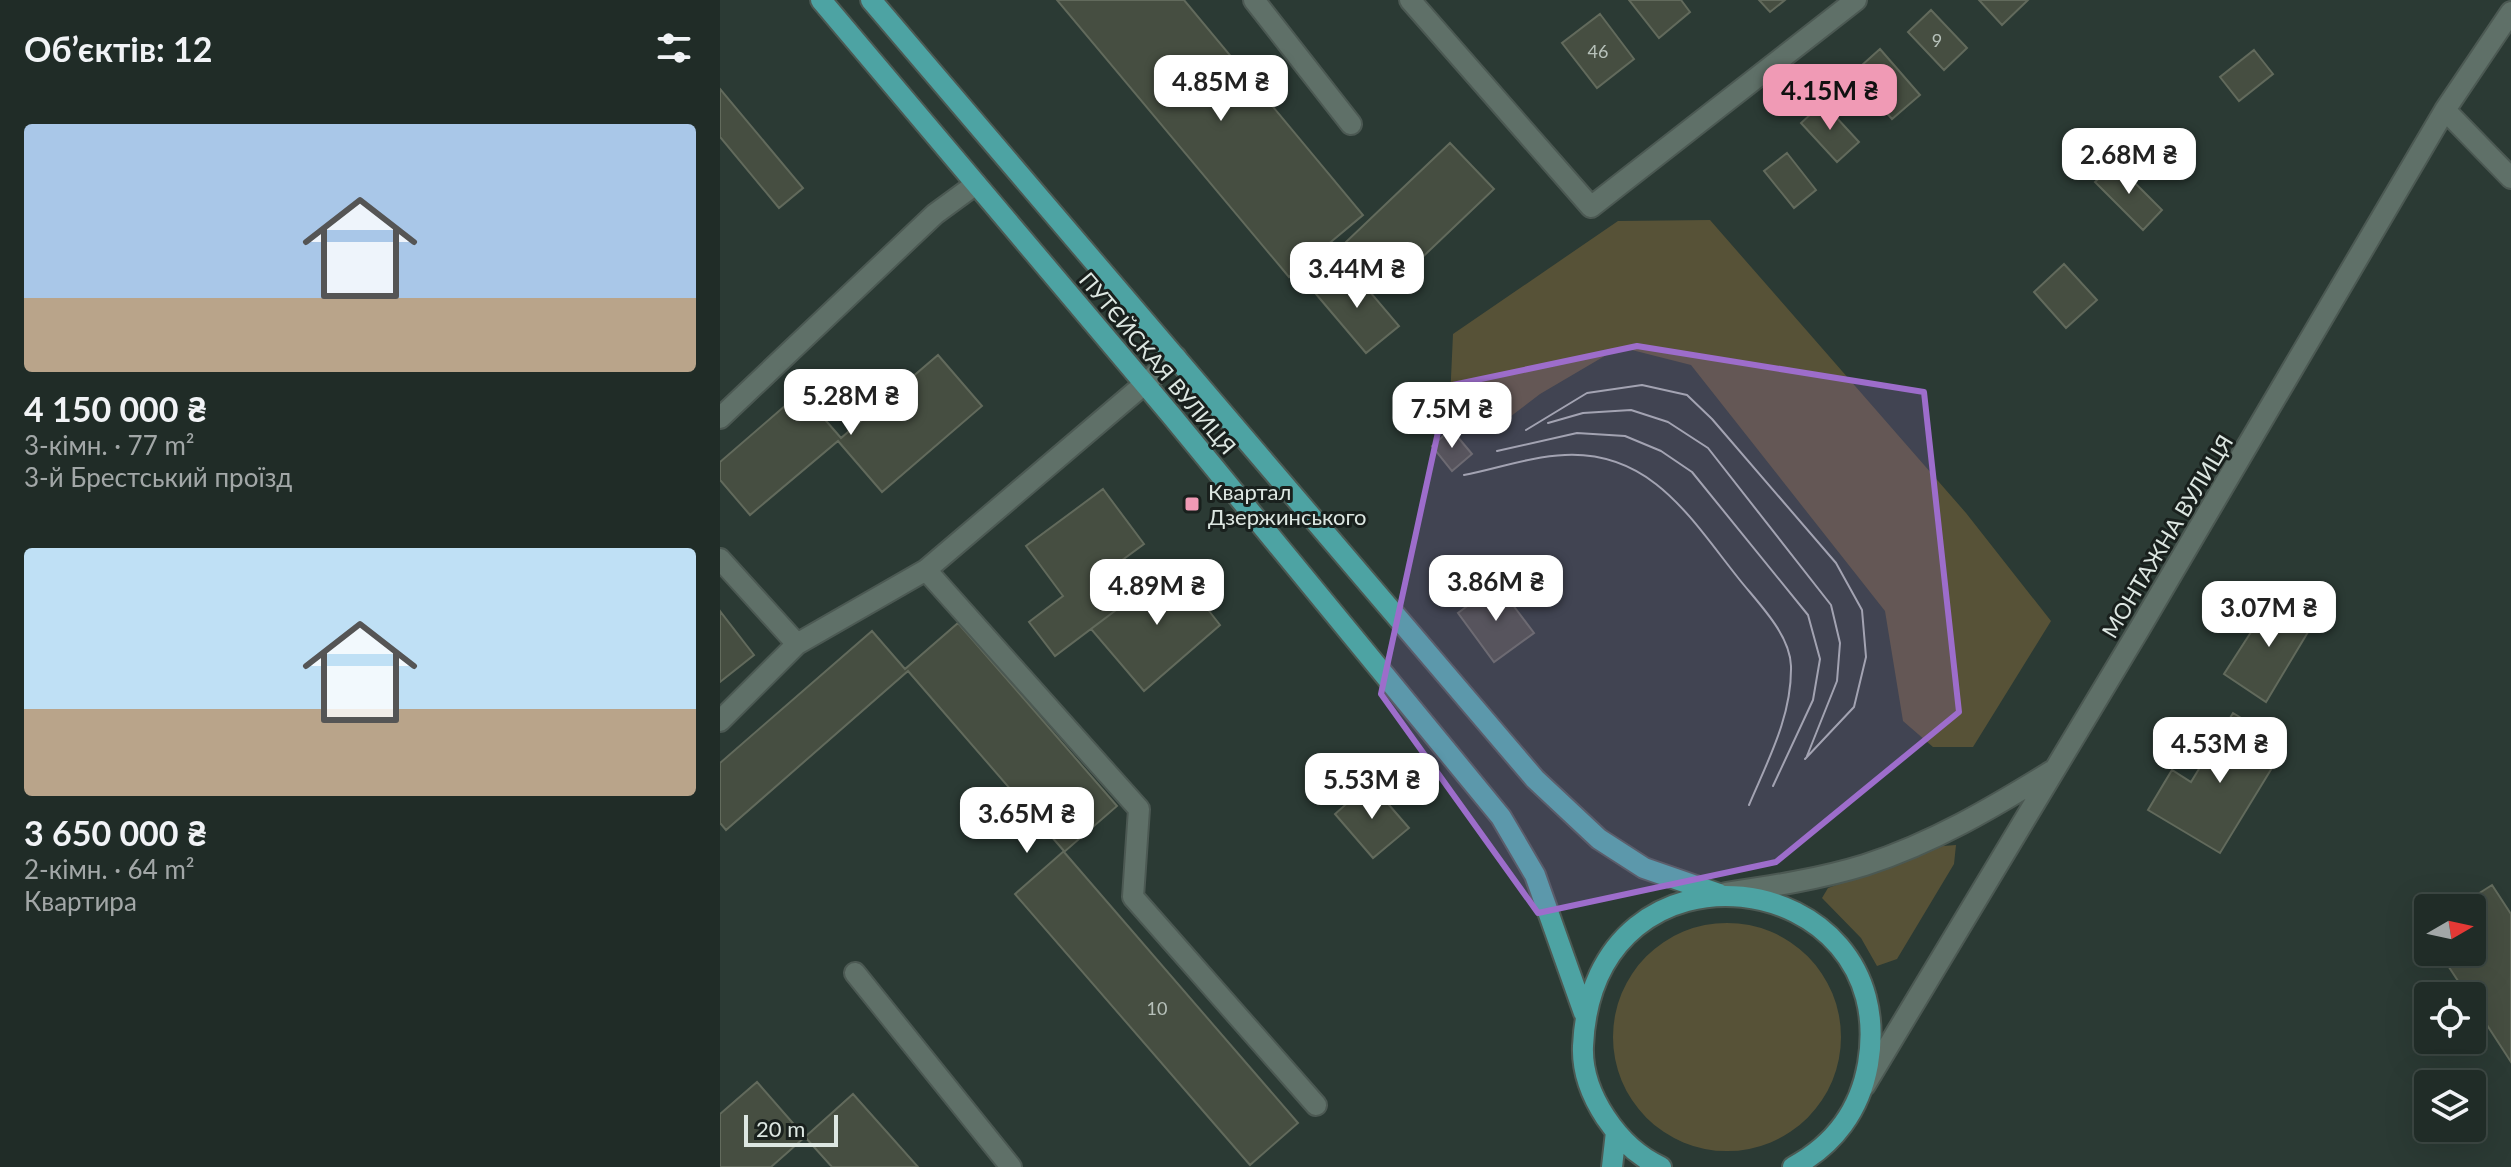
<!DOCTYPE html>
<html lang="uk">
<head>
<meta charset="utf-8">
<style>
  :root { --surface:#202c27; --page:#28342f; --text:#f1f3f6; --muted:#a2a7a7; --line:#3d4844; --accent:#f09ab5 }
  body { margin:0; font-family:Lato,sans-serif; background:var(--page); color:var(--text); height:100vh; display:flex; flex-direction:column; font-size:30px; white-space:nowrap }
  * { box-sizing:border-box; margin:0 }
  p { font-size:26px; color:var(--muted) }
  .icon { flex:none; width:44px; height:44px; fill:none; stroke:currentColor; stroke-width:2; stroke-linecap:round; stroke-linejoin:round }
  .map { position:relative; flex:1; overflow:hidden }
  .details { display:flex; flex-direction:column; background:var(--surface); width:720px }
  .details>* { flex:none }
  .needle { width:52px; rotate:81deg }
  .buttons { position:absolute; left:1694px; top:894px; display:grid; gap:16px }
  .buttons a { display:grid; place-items:center; width:72px; height:72px; border-radius:8px; background:var(--surface); box-shadow:0 8px 32px #0002,0 0 0 2px var(--line); font-size:40px }
  .scale { position:absolute; left:24px; bottom:20px; width:94px; box-sizing:border-box; padding-left:8px; border:4px solid #dde7e2; border-top:0; font-size:22px; line-height:28px; white-space:nowrap; color:#dde7e2; -webkit-text-stroke:6px #19201d; paint-order:stroke }
  .price { position:absolute; translate:-50% -68px; padding:0 18px; border-radius:16px; background:#fff; color:#222; font-size:26px; line-height:52px; filter:drop-shadow(0 2px 4px #0008) }
  .price::after { content:''; position:absolute; left:50%; top:48px; width:24px; height:18px; margin-left:-12px; background:inherit; clip-path:polygon(0 0,100% 0,50% 100%) }
  .price.active { background:var(--accent); color:#111 }
  ul { padding:0; list-style:none }
  li { display:grid; align-content:center; gap:16px; height:424px; padding:0 24px }
  li span { display:grid; place-items:center; height:248px; border-radius:8px; color:#555 }
  li>.icon { margin-inline-start:auto }
  span .icon { width:144px; height:144px; fill:#fffc; stroke-width:1 }
  li b { font-size:34px }
  h2 { display:flex; justify-content:space-between; align-items:center; height:96px; padding:0 24px; font-size:34px }
  main { display:flex; flex:1; min-height:0 }
  .map>svg:first-child { display:block }
  .green { fill:#575237 }
  .building { fill:#464e41; stroke:#626a5c; stroke-width:2 }
  .lines { fill:none; stroke-linecap:round; stroke-linejoin:round }
  .minor-casing { stroke:#4c5953; stroke-width:24 }
  .major-casing { stroke:#4c5953; stroke-width:24 }
  .minor { stroke:#5f7068; stroke-width:20 }
  .major { stroke:#4da3a3; stroke-width:20 }
  .tram { stroke:#a5b1ac; stroke-width:2 }
  .marked { fill:#9d6dcb; fill-opacity:0.2; stroke:#9d6dcb; stroke-width:6; stroke-linejoin:round }
  .poi-dot { fill:#f09ab5; stroke:#19201d; stroke-width:3 }
  .labels { text-anchor:middle; dominant-baseline:central; stroke-width:6; stroke-linejoin:round; paint-order:stroke }
  .number-label { font-size:18px; fill:#b7c1ba }
  .street-label { font-size:22px; fill:#dde7e2; stroke:#19201d }
  .poi-label { font-size:22px; fill:#dde7e2; stroke:#19201d; text-anchor:start }
</style>
</head>
<body>
<main>
<section class="details">
<h2>Об’єктів: 12<svg class="icon" aria-label="filters" viewBox="0 0 24 24"><path d="M4 7h16M4 17h16"/><circle cx="9" cy="7" r="2"/><circle cx="15" cy="17" r="2"/></svg></h2>
<ul>
<li><span style="background:linear-gradient(#a9c7e8 70%,#b9a48a 0)"><svg class="icon" aria-label="home" viewBox="0 0 24 24"><path d="M3 11l9-7 9 7M6 9v11h12V9"/></svg></span><div><b>4 150 000 ₴</b><p>3-кімн. · 77 m²</p><p>3-й Брестський проїзд</p></div></li>
<li><span style="background:linear-gradient(#bfe0f5 65%,#b9a48a 0)"><svg class="icon" aria-label="home" viewBox="0 0 24 24"><path d="M3 11l9-7 9 7M6 9v11h12V9"/></svg></span><div><b>3 650 000 ₴</b><p>2-кімн. · 64 m²</p><p>Квартира</p></div></li>
</ul>
</section>
<div class="map">
<svg width="1791" height="1167" viewBox="0 0 1791 1167">
  <rect width="100%" height="100%" fill="#2b3a34"/>
  <!-- green -->
  <path class="green" d="M 990,220 L 1246,513 L 1331,621 L 1253,747 L 1213,747 L 1183,721 L 1165,611 L 971,365 L 900,347 L 820,394 L 782,423 L 758,434 L 730,400 L 733,334 L 898,221 Z
    M 1236,845 L 1234,864 L 1177,959 L 1157,966 L 1141,938 L 1102,898 L 1108,888 L 1223,846 Z
    M893 1037a114 114 0 1 1 228 0a114 114 0 1 1-228 0Z"/>
  <!-- building -->
  <path class="building" d="M 337,0 L 464,0 L 643,215 L 569,277 Z
    M 909,0 L 961,0 L 970,12 L 939,38 Z
    M 1039,0 L 1065,0 L 1050,12 Z
    M 1259,0 L 1308,0 L 1282,25 Z
    M 1211,10 L 1247,48 L 1224,70 L 1188,32 Z
    M 880,14 L 914,59 L 877,88 L 842,43 Z
    M 1160,49 L 1200,95 L 1172,119 L 1132,74 Z
    M 1534,50 L 1553,74 L 1519,101 L 1500,77 Z
    M 0,89 L 83,188 L 59,208 L 0,137 Z
    M 1103,103 L 1139,142 L 1117,162 L 1081,123 Z
    M 730,143 L 774,189 L 670,288 L 626,242 Z
    M 1067,153 L 1096,190 L 1074,208 L 1044,171 Z
    M 1395,163 L 1442,210 L 1423,230 L 1375,182 Z
    M 1344,264 L 1377,300 L 1346,328 L 1314,292 Z
    M 628,266 L 679,326 L 646,353 L 596,294 Z
    M 218,355 L 262,406 L 162,492 L 118,441 L 30,515 L 0,480 L 0,462 L 81,392 L 121,438 Z
    M 731,429 L 752,454 L 732,471 L 712,446 Z
    M 383,489 L 424,544 L 382,575 L 404,604 L 335,656 L 309,622 L 343,596 L 306,546 Z
    M 450,561 L 500,625 L 424,691 L 371,629 L 404,604 Z
    M 777,584 L 814,633 L 774,662 L 738,613 Z
    M 1553,598 L 1594,622 L 1546,702 L 1504,674 Z
    M 0,611 L 34,655 L 0,682 Z
    M 238,623 L 397,806 L 344,852 L 578,1123 L 530,1165 L 295,894 L 344,851 L 188,671 L 6,830 L 0,823 L 0,763 L 152,631 L 185,669 Z
    M 1513,713 L 1566,745 L 1500,853 L 1428,810 L 1452,770 L 1471,782 Z
    M 650,783 L 689,828 L 653,858 L 615,814 Z
    M 1772,885 L 1791,914 L 1791,1062 L 1752,1002 L 1752,996 L 1748,996 L 1719,952 L 1752,952 L 1752,908 L 1736,908 Z
    M 37,1082 L 85,1137 L 51,1167 L 0,1167 L 0,1114 Z
    M 133,1094 L 198,1167 L 112,1167 L 85,1137 Z"/>
  <g class="lines">
    <!-- minor casing -->
    <g class="minor-casing">
      <path id="minor" d="M 534,0 L 631,124
        M 690,0 L 871,207 L 1136,0
        M 1725,110 L 1791,178
        M 0,418 L 215,214 L 256,184
        M 0,559 L 77,644 L 206,570 L 456,357
        M 206,570 L 419,809 L 413,897 L 596,1105
        M 0,721 L 77,644
        M 1006,893 C 1053,886 1100,879 1145,865 C 1213,843 1272,808 1332,771
        M 135,973 L 291,1167
        M 1145,1085 L 1420,628 L 1725,110 L 1791,12"/>
    </g>
    <!-- major casing -->
    <g class="major-casing">
      <path id="major" d="M 101,0 L 451,415 L 781,817 L 815,875 L 864,1013
        M 151,0 L 815,779 L 879,839 L 924,868 L 999,894
        M 892,1167 L 896,1132
        M 941,1167 C 899,1148 861,1094 863,1046 C 873,822 1182,866 1148,1064 C 1140,1110 1114,1145 1073,1167"/>
    </g>
    <!-- minor -->
    <use href="#minor" class="minor"/>
    <!-- major -->
    <use href="#major" class="major"/>
    <!-- tram -->
    <path class="tram" d="M 828,423 L 863,413 L 911,410 L 948,422 L 988,448 L 1111,605 L 1120,643 L 1117,681 L 1087,756
      M 806,430 L 867,393 L 922,385 L 967,395 L 992,419 L 1116,563 L 1142,610 L 1146,657 L 1134,707 L 1085,759
      M 777,451 L 857,433 L 905,436 L 941,451 L 972,472 L 1088,615 L 1100,659 L 1093,700 L 1053,786
      M 744,475 C 776,469 812,456 845,455 C 932,451 971,519 1019,579 C 1038,603 1070,634 1071,666 C 1072,716 1048,760 1029,805"/>
  </g>
  <!-- marked area -->
  <path class="marked" d="M 917,346 L 1204,392 L 1239,712 L 1056,862 L 818,913 L 661,694 L 728,386 Z"/>
  <!-- markers -->
  <rect class="poi-dot" x="464" y="496" width="16" height="16" rx="4"/>
  <g class="labels">
    <!-- number labels -->
    <g class="number-label">
      <text x="1217" y="40">9</text>
      <text x="878" y="51">46</text>
      <text x="437" y="1008">10</text>
    </g>
    <!-- street labels -->
    <g class="street-label">
      <text transform="translate(438 363) rotate(50)">ПУТЄЙСКАЯ ВУЛИЦЯ</text>
      <text transform="translate(1447 536) rotate(-59)">МОНТАЖНА ВУЛИЦЯ</text>
    </g>
    <!-- poi labels -->
    <g class="poi-label">
      <text x="488" y="491">Квартал<tspan x="488" dy="25">Дзержинського</tspan></text>
    </g>
  </g>
</svg>
<div class="buttons">
<a><svg class="needle" viewBox="-14 -14 28 28"><path d="M0-13l5 13h-10z" fill="#e53935"/><path d="M0 13l5-13h-10z" fill="#a2a7a7"/></svg></a>
<a><svg class="icon" aria-label="locate" viewBox="0 0 24 24"><circle cx="12" cy="12" r="6"/><path d="M12 2v4M12 18v4M2 12h4M18 12h4"/></svg></a>
<a><svg class="icon" aria-label="layers" viewBox="0 0 24 24"><path d="M12 4l9 5-9 5-9-5zM3 14l9 5 9-5"/></svg></a>
</div>
<div class="scale">20 m</div>
<b class="price" style="left:501px;top:123px">4.85M ₴</b>
<b class="price active" style="left:1110px;top:132px">4.15M ₴</b>
<b class="price" style="left:1409px;top:196px">2.68M ₴</b>
<b class="price" style="left:637px;top:310px">3.44M ₴</b>
<b class="price" style="left:131px;top:437px">5.28M ₴</b>
<b class="price" style="left:732px;top:450px">7.5M ₴</b>
<b class="price" style="left:776px;top:623px">3.86M ₴</b>
<b class="price" style="left:437px;top:627px">4.89M ₴</b>
<b class="price" style="left:1549px;top:649px">3.07M ₴</b>
<b class="price" style="left:1500px;top:785px">4.53M ₴</b>
<b class="price" style="left:652px;top:821px">5.53M ₴</b>
<b class="price" style="left:307px;top:855px">3.65M ₴</b>
</div>
</main>
</body>
</html>
